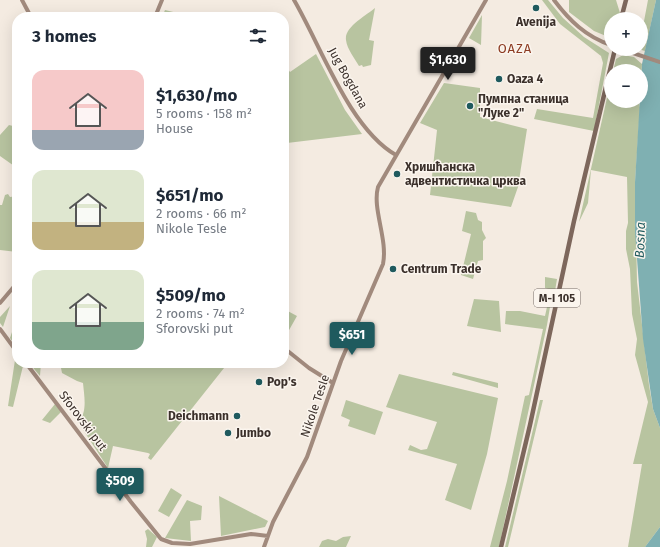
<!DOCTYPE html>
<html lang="en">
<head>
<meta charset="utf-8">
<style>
  :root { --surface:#fff; --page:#f2f2f3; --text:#1f2937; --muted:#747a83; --accent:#1f5a5e }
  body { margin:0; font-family:"Fira Sans",sans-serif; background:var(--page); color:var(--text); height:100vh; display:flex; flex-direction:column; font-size:15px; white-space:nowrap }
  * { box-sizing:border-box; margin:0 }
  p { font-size:13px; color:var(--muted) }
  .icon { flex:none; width:22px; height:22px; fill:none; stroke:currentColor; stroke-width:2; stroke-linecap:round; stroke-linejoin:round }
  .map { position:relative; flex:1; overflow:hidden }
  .drawer { position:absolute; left:12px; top:12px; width:277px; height:356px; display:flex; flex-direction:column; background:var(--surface); border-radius:16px; box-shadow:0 4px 16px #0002 }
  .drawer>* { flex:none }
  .tools { position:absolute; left:604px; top:12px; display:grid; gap:8px }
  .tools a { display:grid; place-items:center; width:44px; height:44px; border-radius:50%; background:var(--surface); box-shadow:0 4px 16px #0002; font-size:20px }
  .price { position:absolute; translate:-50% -34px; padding:0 9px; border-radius:4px; background:var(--accent); color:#fff; font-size:13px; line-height:26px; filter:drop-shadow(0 1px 2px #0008) }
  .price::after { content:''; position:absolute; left:50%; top:24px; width:12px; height:9px; margin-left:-6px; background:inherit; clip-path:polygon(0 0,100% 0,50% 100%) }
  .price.selected { background:#222; color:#fff }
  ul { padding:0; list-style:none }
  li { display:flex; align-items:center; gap:12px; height:100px; padding:0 20px }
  li span { display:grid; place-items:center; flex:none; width:112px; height:80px; border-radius:12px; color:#555 }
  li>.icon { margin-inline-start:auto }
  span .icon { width:48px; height:48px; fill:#fffc; stroke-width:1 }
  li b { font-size:17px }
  h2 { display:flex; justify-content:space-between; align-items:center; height:48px; padding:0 20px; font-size:17px }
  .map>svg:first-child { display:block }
  .green { fill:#b8c4a0 }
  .water { fill:#7fb0b2 }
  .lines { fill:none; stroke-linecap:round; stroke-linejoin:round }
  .secondary { stroke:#a18a7d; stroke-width:4 }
  .primary { stroke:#7d675c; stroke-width:4.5 }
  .poi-dot { fill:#1f5a5e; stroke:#fbf5ee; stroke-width:1.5 }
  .labels { text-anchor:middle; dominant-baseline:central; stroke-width:3; stroke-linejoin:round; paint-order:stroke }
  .shield { fill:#fbf5ee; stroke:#756b66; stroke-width:1 }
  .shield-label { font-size:11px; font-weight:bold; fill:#3b302b }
  .poi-label { font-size:12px; font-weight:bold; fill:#3b302b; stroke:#fbf5ee; text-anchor:start }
  .street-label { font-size:12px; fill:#3b302b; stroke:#fbf5ee }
  .neighbourhood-label { font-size:13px; letter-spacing:1px; fill:#8c3b22; stroke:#fbf5ee }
  .water-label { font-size:13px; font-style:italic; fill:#1f5a5e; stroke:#fbf5ee }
</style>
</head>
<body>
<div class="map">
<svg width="660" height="547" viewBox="0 0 660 547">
  <rect width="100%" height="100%" fill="#f4ebe1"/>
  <!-- green -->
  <path class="green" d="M 542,0 L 548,0 L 563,18 L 584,37 L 609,53 L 594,131 L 534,119 L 537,109 L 593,118 L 603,63 L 601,56 L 560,24 Z
    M 569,0 L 616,0 L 620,13 L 619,19 L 611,19 L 611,38 L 594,31 L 569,12 Z
    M 648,0 L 656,0 L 645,51 L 638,49 L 641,49 L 641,37 Z
    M 375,8 L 369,40 L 374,41 L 371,65 L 363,67 L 362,65 L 359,66 C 355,59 347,49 346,40 C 344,27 367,15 375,8 Z
    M 165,10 L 194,17 L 162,17 Z
    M 482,15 L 481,45 L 469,38 Z
    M 316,54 L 345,110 L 362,134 L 287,143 L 287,161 L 284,161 L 284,63 L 290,72 Z
    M 623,55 L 634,57 L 642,64 L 641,79 L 641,71 L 613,71 L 616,59 Z
    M 611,80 L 611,101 L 639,101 L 640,108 L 635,182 L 637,282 L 649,385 L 653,409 L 660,428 L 660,527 L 645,547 L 628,547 L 642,464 L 633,464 L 648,402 L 635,355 L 637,339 L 632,314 L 630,269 L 626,249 L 626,231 L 628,223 L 627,177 L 591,170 L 588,203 L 579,222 Z
    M 444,83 L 480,88 L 480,117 L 527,129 L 518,187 L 511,207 L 430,195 L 437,130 L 420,123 Z
    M 9,125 L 17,127 L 17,168 L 0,156 L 0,135 Z
    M 8,194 L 10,197 L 17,196 L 17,252 L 0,250 L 0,205 L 2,205 L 5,195 Z
    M 466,211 L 476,213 L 478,220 L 482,222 L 482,230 L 486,238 L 483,241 L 483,260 L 478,261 L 473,279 L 461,275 L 471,234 L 462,231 Z
    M 545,277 L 557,279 L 555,291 L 545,288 Z
    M 474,299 L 499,301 L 501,332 L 467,326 Z
    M 10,306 L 3,327 L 0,323 L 0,317 Z
    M 547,307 L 550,307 L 547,325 L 499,547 L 490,547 L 507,481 L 525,396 L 529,395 L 543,329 L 505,324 L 506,311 L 520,311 L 545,316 Z
    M 284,309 L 297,316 L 284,339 Z
    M 17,317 L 17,348 L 10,338 Z
    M 17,358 L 17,363 L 23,363 L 23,366 L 13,407 L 8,406 L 15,360 Z
    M 29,363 L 41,363 L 40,376 Z
    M 60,363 L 228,363 L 151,460 L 148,458 L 150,454 L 148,453 L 113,446 L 108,468 L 78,422 C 88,413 84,395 83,383 L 77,381 L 62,373 Z
    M 453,372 L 498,383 L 498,388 L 452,375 Z
    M 399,374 L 498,398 L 487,454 L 471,510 L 445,500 L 457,464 L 408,450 L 410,445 L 421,450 L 427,449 L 437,422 L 386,407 Z
    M 346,400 L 383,412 L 375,435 L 348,426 L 350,420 L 341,416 Z
    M 540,400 L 543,400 L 508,547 L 505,547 Z
    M 55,404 L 61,412 L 50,423 L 42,420 Z
    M 171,488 L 182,495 L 169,517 L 158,511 Z
    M 219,496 L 268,521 L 265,527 L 221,536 Z
    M 187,500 L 202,506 L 201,520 L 190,521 L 191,541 L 165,538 Z
    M 148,529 L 157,537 L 152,547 L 146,547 L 147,539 L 145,531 Z
    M 351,536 L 346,547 L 319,547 L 322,541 L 328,539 L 336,541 L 343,537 Z"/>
  <!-- water -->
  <path class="water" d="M 656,0 L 660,0 L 660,428 L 653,409 L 643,339 L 635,232 L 635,182 L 642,64 Z
    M 660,527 L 660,547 L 645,547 Z"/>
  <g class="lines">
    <!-- secondary -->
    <path class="secondary" d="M 22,0 L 31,17
      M 294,0 C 321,46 349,128 396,155
      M 554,0 C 569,20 586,37 611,45
      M 155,17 L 162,0
      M 621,49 L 660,62
      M 0,303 L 17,283
      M 0,329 L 17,352
      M 284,348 L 309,368 L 333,383
      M 26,363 L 131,502 L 161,539 L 172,543 L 190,544 L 251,534 L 268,536
      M 264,547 L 273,522 L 307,457 L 341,361 L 383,264 C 388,239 372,209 378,187 L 486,0"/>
    <!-- primary -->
    <path class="primary" d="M 621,19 L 626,0
      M 501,547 L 530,425 L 574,221 L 615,49"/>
  </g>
  <!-- markers -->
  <g class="poi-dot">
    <circle cx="536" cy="8" r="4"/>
    <circle cx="499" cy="79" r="4"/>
    <circle cx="470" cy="106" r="4"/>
    <circle cx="397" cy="174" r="4"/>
    <circle cx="393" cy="269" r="4"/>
    <circle cx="259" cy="382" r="4"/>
    <circle cx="237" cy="416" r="4"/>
    <circle cx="228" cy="433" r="4"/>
  </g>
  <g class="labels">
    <!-- shield labels -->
    <rect class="shield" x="534" y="289" width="46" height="18" rx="3"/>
    <g class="shield-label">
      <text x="557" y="298">M-I 105</text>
    </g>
    <!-- poi labels -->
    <g class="poi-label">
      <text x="536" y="22" text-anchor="middle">Avenija</text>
      <text x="507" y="79">Oaza 4</text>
      <text x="478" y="99">Пумпна станица<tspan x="478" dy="14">"Луке 2"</tspan></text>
      <text x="405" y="167">Хришћанска<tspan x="405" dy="14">адвентистичка црква</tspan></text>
      <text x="401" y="269">Centrum Trade</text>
      <text x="267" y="382">Pop's</text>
      <text x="229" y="416" text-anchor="end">Deichmann</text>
      <text x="236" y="433">Jumbo</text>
    </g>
    <!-- street labels -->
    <g class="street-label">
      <text transform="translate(348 78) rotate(61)">Jug Bogdana</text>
      <text transform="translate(315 406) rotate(-71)">Nikole Tesle</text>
      <text transform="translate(83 421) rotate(53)">Sforovski put</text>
    </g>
    <!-- neighbourhood labels -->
    <g class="neighbourhood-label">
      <text x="515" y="48">OAZA</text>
    </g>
    <!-- water labels -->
    <g class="water-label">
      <text transform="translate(640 240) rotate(-88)">Bosna</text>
    </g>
  </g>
</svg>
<div class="tools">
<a>+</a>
<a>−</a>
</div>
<b class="price selected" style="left:448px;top:81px">$1,630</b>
<b class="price" style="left:352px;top:356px">$651</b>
<b class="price" style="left:120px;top:502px">$509</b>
<section class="drawer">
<h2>3 homes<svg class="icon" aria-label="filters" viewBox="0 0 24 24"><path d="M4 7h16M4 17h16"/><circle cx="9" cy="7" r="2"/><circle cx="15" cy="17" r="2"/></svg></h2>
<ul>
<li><span style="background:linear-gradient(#f6c9c9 75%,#9aa5b1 0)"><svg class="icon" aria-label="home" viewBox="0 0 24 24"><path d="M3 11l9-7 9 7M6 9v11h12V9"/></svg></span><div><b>$1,630/mo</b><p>5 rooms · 158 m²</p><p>House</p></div></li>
<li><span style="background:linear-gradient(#dfe7d0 65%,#c2b280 0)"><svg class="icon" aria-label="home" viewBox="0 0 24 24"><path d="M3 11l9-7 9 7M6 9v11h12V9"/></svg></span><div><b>$651/mo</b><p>2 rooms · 66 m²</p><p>Nikole Tesle</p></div></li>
<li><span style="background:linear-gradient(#dfe7d0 65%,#7fa58c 0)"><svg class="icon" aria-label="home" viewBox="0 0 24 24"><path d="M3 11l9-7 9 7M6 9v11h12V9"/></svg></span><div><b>$509/mo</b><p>2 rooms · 74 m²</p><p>Sforovski put</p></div></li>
</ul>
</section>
</div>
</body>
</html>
